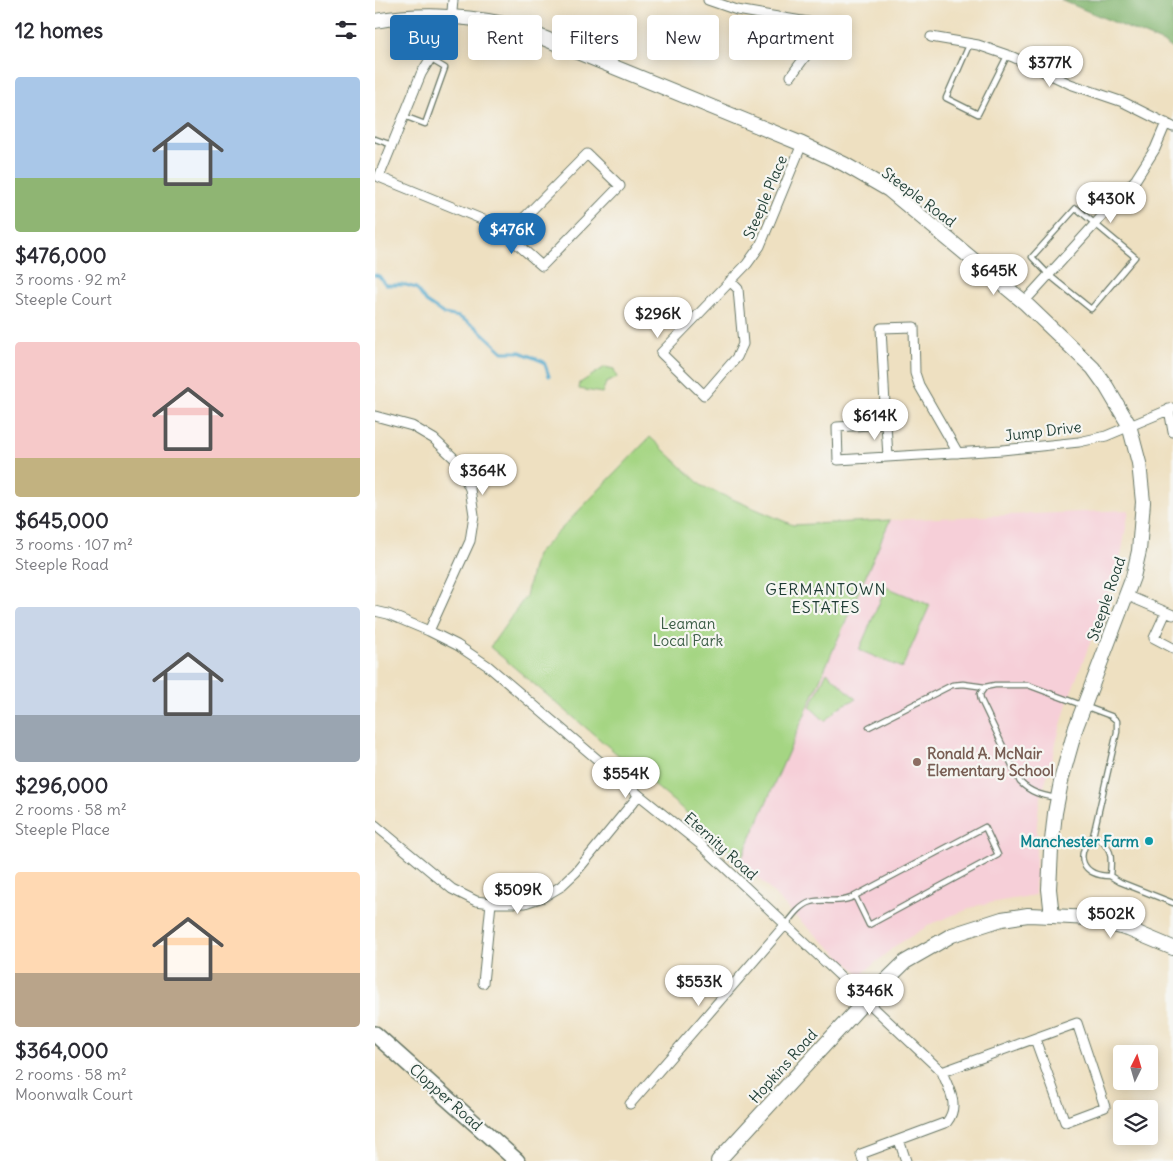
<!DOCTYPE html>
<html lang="en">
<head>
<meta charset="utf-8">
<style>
  :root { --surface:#fff; --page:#f2f2f3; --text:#2b2b33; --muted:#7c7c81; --accent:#1f6fb2 }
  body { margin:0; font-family:Delius,sans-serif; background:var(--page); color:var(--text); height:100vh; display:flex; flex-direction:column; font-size:19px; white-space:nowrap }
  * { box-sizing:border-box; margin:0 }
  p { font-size:16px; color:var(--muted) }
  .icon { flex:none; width:28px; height:28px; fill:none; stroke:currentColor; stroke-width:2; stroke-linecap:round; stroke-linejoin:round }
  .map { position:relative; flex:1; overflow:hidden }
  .side { display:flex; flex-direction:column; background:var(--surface); width:375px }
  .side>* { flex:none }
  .banner { position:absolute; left:15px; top:15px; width:475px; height:45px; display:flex; gap:10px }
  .needle { width:32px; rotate:5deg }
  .tools { position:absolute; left:738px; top:1045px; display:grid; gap:10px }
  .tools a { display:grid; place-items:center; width:45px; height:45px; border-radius:5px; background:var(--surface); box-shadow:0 2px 12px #0003; font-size:25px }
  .price { position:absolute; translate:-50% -42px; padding:0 11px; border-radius:18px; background:#fff; color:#222; font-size:16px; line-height:32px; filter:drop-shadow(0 1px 2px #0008) }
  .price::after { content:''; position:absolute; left:50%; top:30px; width:15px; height:11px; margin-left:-8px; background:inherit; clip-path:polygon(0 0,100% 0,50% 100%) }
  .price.current { background:var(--accent); color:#fff }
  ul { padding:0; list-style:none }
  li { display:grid; align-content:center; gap:10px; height:265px; padding:0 15px }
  li span { display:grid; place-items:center; height:155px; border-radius:5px; color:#555 }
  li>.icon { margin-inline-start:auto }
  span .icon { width:90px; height:90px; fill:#fffc; stroke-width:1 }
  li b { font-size:21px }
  h2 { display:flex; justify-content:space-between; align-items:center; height:60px; padding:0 15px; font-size:21px }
  .chip { padding:0 18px; border-radius:5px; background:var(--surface); box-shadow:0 2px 12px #0003; font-size:18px; line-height:45px }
  .chip.current { background:var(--accent); color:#fff }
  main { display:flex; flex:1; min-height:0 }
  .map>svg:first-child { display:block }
  .built { fill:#f6cfd8 }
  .green { fill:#a5d583; stroke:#62895c }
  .forest { fill:#84b671; stroke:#527a52 }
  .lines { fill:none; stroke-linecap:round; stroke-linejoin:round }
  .stream { stroke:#4ca6ca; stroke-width:3 }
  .lane-casing { stroke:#677665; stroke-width:7 }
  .street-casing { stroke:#677665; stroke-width:11 }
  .secondary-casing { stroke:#677665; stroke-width:16 }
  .primary-casing { stroke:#677665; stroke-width:18 }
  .lane { stroke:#fff; stroke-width:4.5 }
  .street { stroke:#fff; stroke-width:9 }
  .secondary { stroke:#fff; stroke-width:14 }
  .primary { stroke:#fff; stroke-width:15 }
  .education-dot { fill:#8d6e63; stroke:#f6f6f2; stroke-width:2 }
  .culture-dot { fill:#0f9aa8; stroke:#f6f6f2; stroke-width:2 }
  .labels { text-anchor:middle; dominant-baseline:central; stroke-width:4.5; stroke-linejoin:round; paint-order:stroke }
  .street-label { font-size:15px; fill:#1f3d34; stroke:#f6f6f2 }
  .park-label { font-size:15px; fill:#3a5b44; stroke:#f6f6f2 }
  .education-label { font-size:15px; font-weight:bold; fill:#785e54; stroke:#f6f6f2; text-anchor:start }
  .culture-label { font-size:15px; font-weight:bold; fill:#0d838f; stroke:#f6f6f2; text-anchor:end }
  .neighbourhood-label { font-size:16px; letter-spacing:1px; fill:#1f3d34; stroke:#f6f6f2 }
</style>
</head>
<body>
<main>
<section class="side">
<h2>12 homes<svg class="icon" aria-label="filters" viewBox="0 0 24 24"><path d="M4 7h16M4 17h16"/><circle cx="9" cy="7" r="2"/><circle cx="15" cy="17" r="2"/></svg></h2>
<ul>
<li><span style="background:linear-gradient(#a9c7e8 65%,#8fb573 0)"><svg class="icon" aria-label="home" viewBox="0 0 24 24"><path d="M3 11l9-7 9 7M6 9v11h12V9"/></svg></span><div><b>$476,000</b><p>3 rooms · 92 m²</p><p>Steeple Court</p></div></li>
<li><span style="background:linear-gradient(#f6c9c9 75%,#c2b280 0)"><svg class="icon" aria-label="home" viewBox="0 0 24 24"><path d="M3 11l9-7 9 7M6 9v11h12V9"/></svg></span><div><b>$645,000</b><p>3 rooms · 107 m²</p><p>Steeple Road</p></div></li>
<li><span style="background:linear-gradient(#c9d6e8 70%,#9aa5b1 0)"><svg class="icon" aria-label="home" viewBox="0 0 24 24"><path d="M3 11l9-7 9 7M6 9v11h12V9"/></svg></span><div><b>$296,000</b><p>2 rooms · 58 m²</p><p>Steeple Place</p></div></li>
<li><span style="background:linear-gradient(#ffd9b3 65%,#b9a48a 0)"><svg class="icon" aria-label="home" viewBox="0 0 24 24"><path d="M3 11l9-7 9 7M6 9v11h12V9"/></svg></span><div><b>$364,000</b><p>2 rooms · 58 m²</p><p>Moonwalk Court</p></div></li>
</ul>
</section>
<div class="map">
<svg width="798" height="1161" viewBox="0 0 798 1161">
  <rect width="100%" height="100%" fill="#f6f6f2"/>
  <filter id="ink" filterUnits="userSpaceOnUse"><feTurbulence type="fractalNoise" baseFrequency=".02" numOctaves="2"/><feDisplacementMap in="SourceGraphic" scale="10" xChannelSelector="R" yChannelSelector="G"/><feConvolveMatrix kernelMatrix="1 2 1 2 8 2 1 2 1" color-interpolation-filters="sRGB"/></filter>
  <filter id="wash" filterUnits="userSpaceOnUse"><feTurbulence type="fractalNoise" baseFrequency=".0096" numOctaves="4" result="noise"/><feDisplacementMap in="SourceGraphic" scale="20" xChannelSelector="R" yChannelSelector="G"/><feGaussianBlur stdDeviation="1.12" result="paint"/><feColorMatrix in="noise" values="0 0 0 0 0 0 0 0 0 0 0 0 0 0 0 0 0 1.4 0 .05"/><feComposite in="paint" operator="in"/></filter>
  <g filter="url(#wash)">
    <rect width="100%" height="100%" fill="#eee0c1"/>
    <!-- built -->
    <path class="built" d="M 754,510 L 744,568 L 693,700 L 664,805 L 662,824 L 660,895 L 604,905 L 558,923 L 520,946 L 486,975 L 419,915 L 366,860 L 515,520 Z"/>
    <!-- green -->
    <path class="green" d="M 230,367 L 239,369 L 242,378 L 231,383 L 227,393 L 204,389 L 205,383 Z
      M 275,437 L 327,486 L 418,525 L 515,520 L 366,860 L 304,806 L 115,647 L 151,596 L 161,555 Z
      M 511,587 L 555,605 L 527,668 L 484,650 Z
      M 452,672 L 481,699 L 464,707 L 450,721 L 435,707 Z"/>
    <!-- forest -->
    <path class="forest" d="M 686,0 L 798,0 L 798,49 L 791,44 Z"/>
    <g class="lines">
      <!-- stream -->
      <path class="stream" d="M 0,275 L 4,276 L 11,285 L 31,285 L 41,288 L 51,302 L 69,314 L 84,317 L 101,327 L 128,352 L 145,352 L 169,362 L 174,376"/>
    </g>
  </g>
  <g filter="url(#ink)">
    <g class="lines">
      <!-- lane casing -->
      <g class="lane-casing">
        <path id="lane" d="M 595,43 L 571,98 L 603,114 L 632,56
          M 29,116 L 50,124 L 70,68 L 55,59
          M 0,139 L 17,145
          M 701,208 L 760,257 L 716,309 L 674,275 L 657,257 Z
          M 494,727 L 577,685 L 588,684 L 610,687
          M 681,798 C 666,795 656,793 645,782 L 606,700 L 605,694 L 610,687 L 620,685 L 653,685 L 736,716 L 742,721 L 742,732 L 718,836 C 738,846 737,856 735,876 L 745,882 L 798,903
          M 718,836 C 698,856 708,876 735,876
          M 412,924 C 418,916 426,905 436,902 C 450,898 461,904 476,898 L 610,827 L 623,855 L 494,925 L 480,896"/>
      </g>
      <!-- street casing -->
      <g class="street-casing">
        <path id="street" d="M 78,0 L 75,34 L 66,49 L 55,59 L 46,74 L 4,177 L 121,225 L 167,266 L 245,186 L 212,154 L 132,235
          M 333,0 L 362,10 L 445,24 L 449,31 L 416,76
          M 556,37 L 603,45 L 638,57 L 695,84 L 748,102 L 798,127
          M 355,281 L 363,289 L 368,344 L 362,357 L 329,395 L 286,353 L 372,264 L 385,246 L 427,144
          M 649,302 L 761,179 L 780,149 L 791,123
          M 794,409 L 798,432
          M 0,416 L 37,426 L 59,439 L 82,461 L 95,489 L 99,515 L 95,541 L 54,631
          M 511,424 L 513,457
          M 583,453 L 544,385 L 540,373 L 539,327 L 506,328 L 511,424 L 462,427 L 463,460 L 627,450 L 704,442 L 731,436 L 798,408
          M 751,595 L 798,615
          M 0,611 L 13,614 L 54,631 L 82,645 L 113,666 L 264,795 L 325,844 L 567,1072 C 574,1090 585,1105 572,1122 L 486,1154 L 488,1161
          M 791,612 L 779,638 L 798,648
          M 0,825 L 77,889 L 101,901 L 116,903 L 150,903 L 168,897 L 185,887 L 201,872 L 264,795
          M 108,983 L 116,903
          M 567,1072 L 702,1023 L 730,1107 L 690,1122 L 660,1039
          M 255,1104 L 411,924
          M 524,1140 L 531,1161"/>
      </g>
      <!-- secondary casing -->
      <g class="secondary-casing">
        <path id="secondary" d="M 0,21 C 39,14 85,15 124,23 C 137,26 149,31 161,35 L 427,144 L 469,164 L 514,190 L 649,302 L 718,368 L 731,386 L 754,425 L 764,463 L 768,502 L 764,551 L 758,577 L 701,727 L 687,777 L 680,813 L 676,850 L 674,889 L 677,916
          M 343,1161 L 491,1000 L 530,962 L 577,935 L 627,919 L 653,915 L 677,916 L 714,918 L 753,929 L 798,948"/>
      </g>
      <!-- primary casing -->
      <g class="primary-casing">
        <path id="primary" d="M 0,1034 L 142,1161"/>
      </g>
      <!-- lane -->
      <use href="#lane" class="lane"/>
      <!-- street -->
      <use href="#street" class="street"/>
      <!-- secondary -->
      <use href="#secondary" class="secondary"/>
      <!-- primary -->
      <use href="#primary" class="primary"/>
    </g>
  </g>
  <!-- markers -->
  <circle class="education-dot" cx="542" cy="762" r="5"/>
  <circle class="culture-dot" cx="774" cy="841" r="5"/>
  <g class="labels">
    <!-- street labels -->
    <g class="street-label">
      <text transform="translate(390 197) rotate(-67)">Steeple Place</text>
      <text transform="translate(544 197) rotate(37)">Steeple Road</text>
      <text transform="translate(668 431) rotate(-7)">Jump Drive</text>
      <text transform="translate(731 599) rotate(-71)">Steeple Road</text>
      <text transform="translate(346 846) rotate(42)">Eternity Road</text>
      <text transform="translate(408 1066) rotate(-48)">Hopkins Road</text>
      <text transform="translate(71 1097) rotate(42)">Clopper Road</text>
    </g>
    <!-- park labels -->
    <g class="park-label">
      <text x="313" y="623">Leaman<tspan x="313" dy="17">Local Park</tspan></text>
    </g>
    <!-- education labels -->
    <g class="education-label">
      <text x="552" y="753">Ronald A. McNair<tspan x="552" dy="17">Elementary School</tspan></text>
    </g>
    <!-- culture labels -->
    <g class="culture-label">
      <text x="764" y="841">Manchester Farm</text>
    </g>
    <!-- neighbourhood labels -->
    <g class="neighbourhood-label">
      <text x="451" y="589">GERMANTOWN<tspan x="451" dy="18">ESTATES</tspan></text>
    </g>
  </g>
</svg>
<div class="tools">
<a><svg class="needle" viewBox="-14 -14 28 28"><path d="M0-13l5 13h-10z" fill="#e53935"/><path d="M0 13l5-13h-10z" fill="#7c7c81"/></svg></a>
<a><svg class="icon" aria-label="layers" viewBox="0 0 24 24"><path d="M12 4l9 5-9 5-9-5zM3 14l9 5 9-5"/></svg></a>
</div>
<b class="price" style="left:675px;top:88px">$377K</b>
<b class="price" style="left:736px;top:224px">$430K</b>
<b class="price current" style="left:137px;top:255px">$476K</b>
<b class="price" style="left:619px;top:296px">$645K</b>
<b class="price" style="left:283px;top:339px">$296K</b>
<b class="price" style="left:500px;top:441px">$614K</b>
<b class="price" style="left:108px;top:496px">$364K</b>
<b class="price" style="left:251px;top:799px">$554K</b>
<b class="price" style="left:143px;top:915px">$509K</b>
<b class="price" style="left:736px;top:939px">$502K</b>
<b class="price" style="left:324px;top:1007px">$553K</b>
<b class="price" style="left:495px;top:1016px">$346K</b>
<div class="banner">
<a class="chip current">Buy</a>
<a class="chip">Rent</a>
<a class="chip">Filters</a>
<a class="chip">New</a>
<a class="chip">Apartment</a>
</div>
</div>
</main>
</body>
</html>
